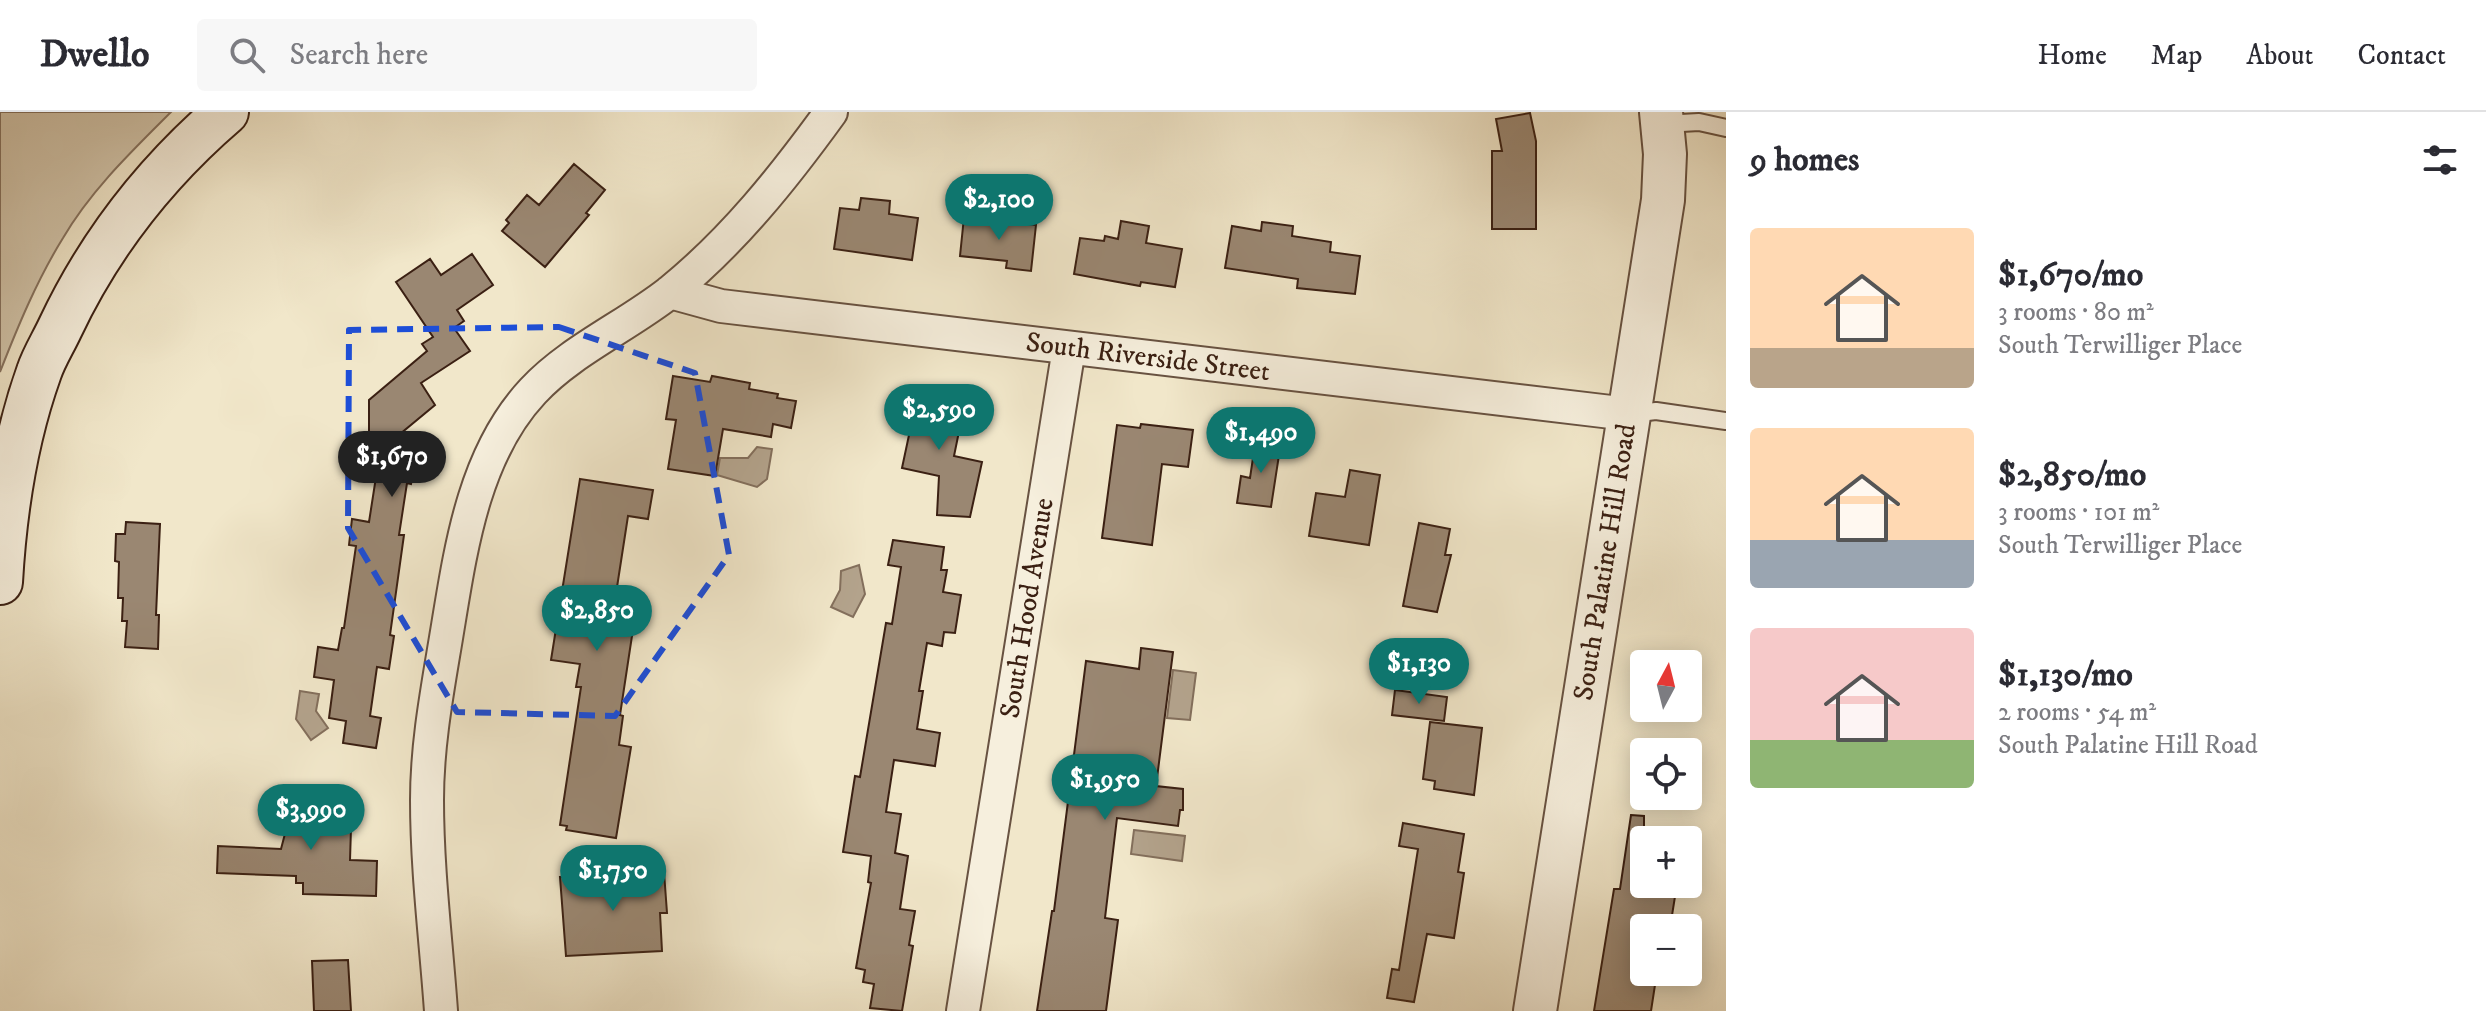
<!DOCTYPE html>
<html lang="en">
<head>
<meta charset="utf-8">
<style>
  :root { --surface:#fff; --page:#f7f7f7; --text:#2b2b33; --muted:#7c7c81; --line:#e1e1e2; --accent:#0f766e }
  body { margin:0; font-family:"IM FELL DW Pica",serif; background:var(--page); color:var(--text); height:100vh; display:flex; flex-direction:column; font-size:30px; white-space:nowrap }
  * { box-sizing:border-box; margin:0 }
  p { font-size:26px; color:var(--muted) }
  .icon { flex:none; width:44px; height:44px; fill:none; stroke:currentColor; stroke-width:2; stroke-linecap:round; stroke-linejoin:round }
  .map { position:relative; flex:1; overflow:hidden }
  .drawer { display:flex; flex-direction:column; background:var(--surface); width:760px }
  .drawer>* { flex:none }
  .needle { width:52px; rotate:7deg }
  .tools { position:absolute; left:1630px; top:538px; display:grid; gap:16px }
  .tools a { display:grid; place-items:center; width:72px; height:72px; border-radius:8px; background:var(--surface); box-shadow:0 4px 20px #0003; font-size:40px }
  .price { position:absolute; translate:-50% -68px; padding:0 18px; border-radius:28px; background:var(--accent); color:#fff; font-size:26px; line-height:52px; filter:drop-shadow(0 2px 4px #0008) }
  .price::after { content:''; position:absolute; left:50%; top:48px; width:24px; height:18px; margin-left:-12px; background:inherit; clip-path:polygon(0 0,100% 0,50% 100%) }
  .price.active { background:#222; color:#fff }
  ul { padding:0; list-style:none }
  li { display:flex; align-items:center; gap:24px; height:200px; padding:0 24px }
  li span { display:grid; place-items:center; flex:none; width:224px; height:160px; border-radius:8px; color:#555 }
  li>.icon { margin-inline-start:auto }
  span .icon { width:96px; height:96px; fill:#fffc; stroke-width:1 }
  li b { font-size:34px }
  h2 { display:flex; justify-content:space-between; align-items:center; height:96px; padding:0 24px; font-size:34px }
  header { display:flex; align-items:center; gap:48px; box-sizing:border-box; height:112px; padding:0 40px; background:var(--surface); border-bottom:2px solid var(--line) }
  header strong { font-size:38px }
  nav { display:flex; gap:44px; margin-inline-start:auto; font-size:28px }
  .search { width:560px; height:72px; background:var(--page); display:flex; align-items:center; gap:20px; box-sizing:border-box; padding:0 28px; border-radius:8px; color:var(--muted); font-size:30px }
  main { display:flex; flex:1; min-height:0 }
  .map>svg:first-child { display:block }
  .green { fill:#d2c5ab; stroke:#86725f; stroke-width:2 }
  .water { fill:#b3a38c; stroke:#836f5c; stroke-width:2 }
  .building { fill:#9a8772; stroke:#3b2013; stroke-width:2 }
  .lines { fill:none; stroke-linecap:round; stroke-linejoin:round }
  .service-casing { stroke:#685241; stroke-width:20 }
  .minor-casing { stroke:#685241; stroke-width:36 }
  .tertiary-casing { stroke:#685241; stroke-width:46 }
  .secondary-casing { stroke:#3b2013; stroke-width:48 }
  .service { stroke:#f6efdd; stroke-width:16 }
  .minor { stroke:#f6efdd; stroke-width:32 }
  .tertiary { stroke:#f6efdd; stroke-width:42 }
  .secondary { stroke:#f6efdd; stroke-width:44 }
  .marked { fill:none; stroke:#1d4ed8; stroke-width:6; stroke-dasharray:16 10; stroke-linejoin:round }
  .labels { text-anchor:middle; dominant-baseline:central; stroke-width:6; stroke-linejoin:round; paint-order:stroke }
  .street-label { font-size:28px; fill:#3b2013; stroke:#f6efdd }
</style>
</head>
<body>
<header>
<strong>Dwello</strong>
<div class="search"><svg class="icon" aria-label="search" viewBox="0 0 24 24"><circle cx="10" cy="10" r="6"/><path d="M15 15l6 6"/></svg>Search here</div>
<nav><a>Home</a><a>Map</a><a>About</a><a>Contact</a></nav>
</header>
<main>
<div class="map">
<svg width="1726" height="899" viewBox="0 0 1726 899">
  <rect width="100%" height="100%" fill="#f1e7ca"/>
  <filter id="stains"><feTurbulence type="fractalNoise" baseFrequency=".0025" numOctaves="4"/><feColorMatrix values="0 0 0 0 .2 0 0 0 0 .09 0 0 0 0 .02 0 0 0 .5 -.17"/></filter>
  <radialGradient id="worn" r=".72"><stop offset=".6" stop-color="#630" stop-opacity="0"/><stop offset="1" stop-color="#630" stop-opacity=".3"/></radialGradient>
  <!-- green -->
  <path class="green" d="M 0,0 L 171,0 C 132,39 91,78 63,126 C 37,168 18,214 0,260 Z"/>
  <!-- water -->
  <path class="water" d="M 757,335 L 772,337 L 767,367 L 757,375 L 717,363 L 720,346 L 748,346 Z
    M 859,453 L 865,482 L 853,505 L 831,495 L 840,478 L 841,459 Z
    M 1173,558 L 1196,561 L 1190,608 L 1167,606 Z
    M 300,579 L 319,582 L 316,599 L 328,616 L 311,628 L 296,607 Z
    M 1134,718 L 1185,724 L 1182,749 L 1131,742 Z"/>
  <!-- building -->
  <path class="building" d="M 1530,1 L 1536,29 L 1536,117 L 1492,117 L 1492,39 L 1502,39 L 1496,7 Z
    M 574,52 L 605,78 L 586,101 L 589,103 L 545,155 L 502,119 L 509,111 L 506,108 L 527,83 L 539,93 Z
    M 861,86 L 890,89 L 889,102 L 918,106 L 912,148 L 834,137 L 840,96 L 859,98 Z
    M 964,105 L 1036,113 L 1031,159 L 1006,156 L 1007,149 L 960,144 Z
    M 1121,109 L 1149,114 L 1146,131 L 1182,137 L 1175,175 L 1141,170 L 1140,174 L 1074,162 L 1080,126 L 1104,129 L 1105,124 L 1118,127 Z
    M 1262,110 L 1293,114 L 1292,124 L 1331,130 L 1330,140 L 1360,144 L 1355,182 L 1297,176 L 1298,167 L 1225,156 L 1232,114 L 1261,119 Z
    M 472,142 L 493,173 L 457,198 L 464,209 L 454,216 L 470,239 L 421,271 L 435,293 L 388,332 L 418,338 L 411,372 L 407,371 L 399,423 L 404,423 L 390,523 L 394,524 L 389,557 L 377,555 L 370,604 L 381,606 L 376,636 L 343,631 L 346,609 L 329,606 L 334,568 L 314,565 L 318,535 L 338,538 L 342,516 L 344,516 L 356,434 L 349,433 L 352,407 L 369,410 L 376,365 L 369,364 L 369,288 L 427,239 L 422,232 L 433,225 L 396,170 L 430,147 L 441,163 Z
    M 673,264 L 710,270 L 712,264 L 750,271 L 749,277 L 778,282 L 777,286 L 796,289 L 791,316 L 773,312 L 771,325 L 723,317 L 715,364 L 668,357 L 676,308 L 666,307 Z
    M 899,280 L 964,295 L 954,344 L 982,350 L 970,405 L 937,403 L 939,364 L 902,356 L 912,309 L 893,305 Z
    M 1141,312 L 1193,318 L 1188,355 L 1162,352 L 1152,433 L 1102,426 L 1117,313 L 1140,316 Z
    M 1256,326 L 1281,330 L 1271,395 L 1237,391 L 1241,364 L 1250,366 Z
    M 1350,358 L 1380,363 L 1369,433 L 1309,424 L 1316,381 L 1345,385 Z
    M 580,367 L 653,378 L 648,407 L 628,404 L 613,501 L 635,504 L 620,603 L 623,604 L 619,633 L 631,635 L 616,726 L 566,718 L 567,714 L 560,713 L 581,575 L 576,575 L 580,552 L 551,548 Z
    M 126,410 L 160,412 L 156,503 L 159,503 L 158,537 L 125,535 L 127,509 L 122,509 L 123,486 L 118,486 L 119,450 L 115,449 L 116,422 L 125,422 Z
    M 1419,411 L 1450,417 L 1445,443 L 1451,443 L 1437,500 L 1403,494 Z
    M 893,428 L 944,435 L 941,458 L 947,458 L 943,480 L 961,483 L 955,521 L 944,520 L 942,534 L 927,531 L 919,579 L 923,579 L 917,617 L 940,621 L 935,654 L 894,648 L 886,700 L 901,702 L 895,741 L 908,744 L 900,797 L 915,799 L 909,833 L 913,834 L 902,899 L 870,896 L 874,872 L 863,870 L 865,858 L 856,856 L 871,771 L 868,770 L 871,744 L 843,740 L 855,664 L 860,665 L 886,511 L 892,512 L 901,455 L 888,453 Z
    M 1141,536 L 1173,540 L 1156,674 L 1183,677 L 1183,698 L 1180,698 L 1178,714 L 1117,706 L 1105,806 L 1118,808 L 1106,899 L 1037,899 L 1052,799 L 1054,799 L 1086,549 L 1139,557 Z
    M 1395,578 L 1447,585 L 1444,609 L 1392,603 Z
    M 1430,610 L 1482,616 L 1474,683 L 1434,677 L 1435,669 L 1423,667 Z
    M 299,682 L 352,684 L 350,748 L 377,749 L 376,784 L 303,782 L 303,771 L 296,771 L 296,764 L 217,761 L 218,734 L 281,737 L 287,714 L 298,715 Z
    M 1631,703 L 1644,704 L 1644,772 L 1677,772 L 1670,816 L 1644,816 L 1644,860 L 1657,860 L 1651,899 L 1594,899 L 1614,777 L 1620,777 Z
    M 1403,711 L 1464,722 L 1458,760 L 1464,761 L 1454,826 L 1427,822 L 1414,890 L 1387,886 L 1392,857 L 1399,858 L 1418,737 L 1399,734 Z
    M 664,760 L 667,801 L 660,801 L 662,839 L 566,844 L 560,765 Z
    M 348,848 L 351,899 L 314,899 L 312,849 Z"/>
  <g class="lines">
    <!-- service casing -->
    <g class="service-casing">
      <path id="service" d="M 1664,12 L 1699,10 L 1726,16
        M 1630,302 L 1656,299 L 1726,309"/>
    </g>
    <!-- minor casing -->
    <g class="minor-casing">
      <path id="minor" d="M 670,180 L 721,194 L 1628,302
        M 441,899 C 436,829 427,758 427,688 C 427,633 437,580 446,526 C 460,442 472,344 533,279 C 570,239 627,214 670,180 C 733,129 784,65 831,0
        M 963,899 L 1069,236"/>
    </g>
    <!-- tertiary casing -->
    <g class="tertiary-casing">
      <path id="tertiary" d="M 1535,899 L 1663,88 L 1665,42 L 1661,0"/>
    </g>
    <!-- secondary casing -->
    <g class="secondary-casing">
      <path id="secondary" d="M 0,470 C 4,400 15,327 39,260 C 44,245 53,231 60,216 C 100,131 155,61 226,0"/>
    </g>
    <!-- service -->
    <use href="#service" class="service"/>
    <!-- minor -->
    <use href="#minor" class="minor"/>
    <!-- tertiary -->
    <use href="#tertiary" class="tertiary"/>
    <!-- secondary -->
    <use href="#secondary" class="secondary"/>
  </g>
  <!-- marked area -->
  <path class="marked" d="M 559,215 L 695,261 L 729,443 L 615,604 L 457,600 L 348,416 L 349,218 Z"/>
  <g class="labels">
    <!-- street labels -->
    <g class="street-label">
      <text transform="translate(1148 245) rotate(7)">South Riverside Street</text>
      <text transform="translate(1605 450) rotate(-81)">South Palatine Hill Road</text>
      <text transform="translate(1027 496) rotate(-81)">South Hood Avenue</text>
    </g>
  </g>
  <rect width="100%" height="100%" filter="url(#stains)"/>
  <rect width="100%" height="100%" fill="url(#worn)"/>
</svg>
<div class="tools">
<a><svg class="needle" viewBox="-14 -14 28 28"><path d="M0-13l5 13h-10z" fill="#e53935"/><path d="M0 13l5-13h-10z" fill="#7c7c81"/></svg></a>
<a><svg class="icon" aria-label="locate" viewBox="0 0 24 24"><circle cx="12" cy="12" r="6"/><path d="M12 2v4M12 18v4M2 12h4M18 12h4"/></svg></a>
<a>+</a>
<a>−</a>
</div>
<b class="price" style="left:999px;top:130px">$2,100</b>
<b class="price" style="left:939px;top:340px">$2,590</b>
<b class="price" style="left:1261px;top:363px">$1,490</b>
<b class="price active" style="left:392px;top:387px">$1,670</b>
<b class="price" style="left:597px;top:541px">$2,850</b>
<b class="price" style="left:1419px;top:594px">$1,130</b>
<b class="price" style="left:1105px;top:710px">$1,950</b>
<b class="price" style="left:311px;top:740px">$3,990</b>
<b class="price" style="left:613px;top:801px">$1,750</b>
</div>
<section class="drawer">
<h2>9 homes<svg class="icon" aria-label="filters" viewBox="0 0 24 24"><path d="M4 7h16M4 17h16"/><circle cx="9" cy="7" r="2"/><circle cx="15" cy="17" r="2"/></svg></h2>
<ul>
<li><span style="background:linear-gradient(#ffd9b3 75%,#b9a48a 0)"><svg class="icon" aria-label="home" viewBox="0 0 24 24"><path d="M3 11l9-7 9 7M6 9v11h12V9"/></svg></span><div><b>$1,670/mo</b><p>3 rooms · 80 m²</p><p>South Terwilliger Place</p></div></li>
<li><span style="background:linear-gradient(#ffd9b3 70%,#9aa5b1 0)"><svg class="icon" aria-label="home" viewBox="0 0 24 24"><path d="M3 11l9-7 9 7M6 9v11h12V9"/></svg></span><div><b>$2,850/mo</b><p>3 rooms · 101 m²</p><p>South Terwilliger Place</p></div></li>
<li><span style="background:linear-gradient(#f6c9c9 70%,#8fb573 0)"><svg class="icon" aria-label="home" viewBox="0 0 24 24"><path d="M3 11l9-7 9 7M6 9v11h12V9"/></svg></span><div><b>$1,130/mo</b><p>2 rooms · 54 m²</p><p>South Palatine Hill Road</p></div></li>
</ul>
</section>
</main>
</body>
</html>
